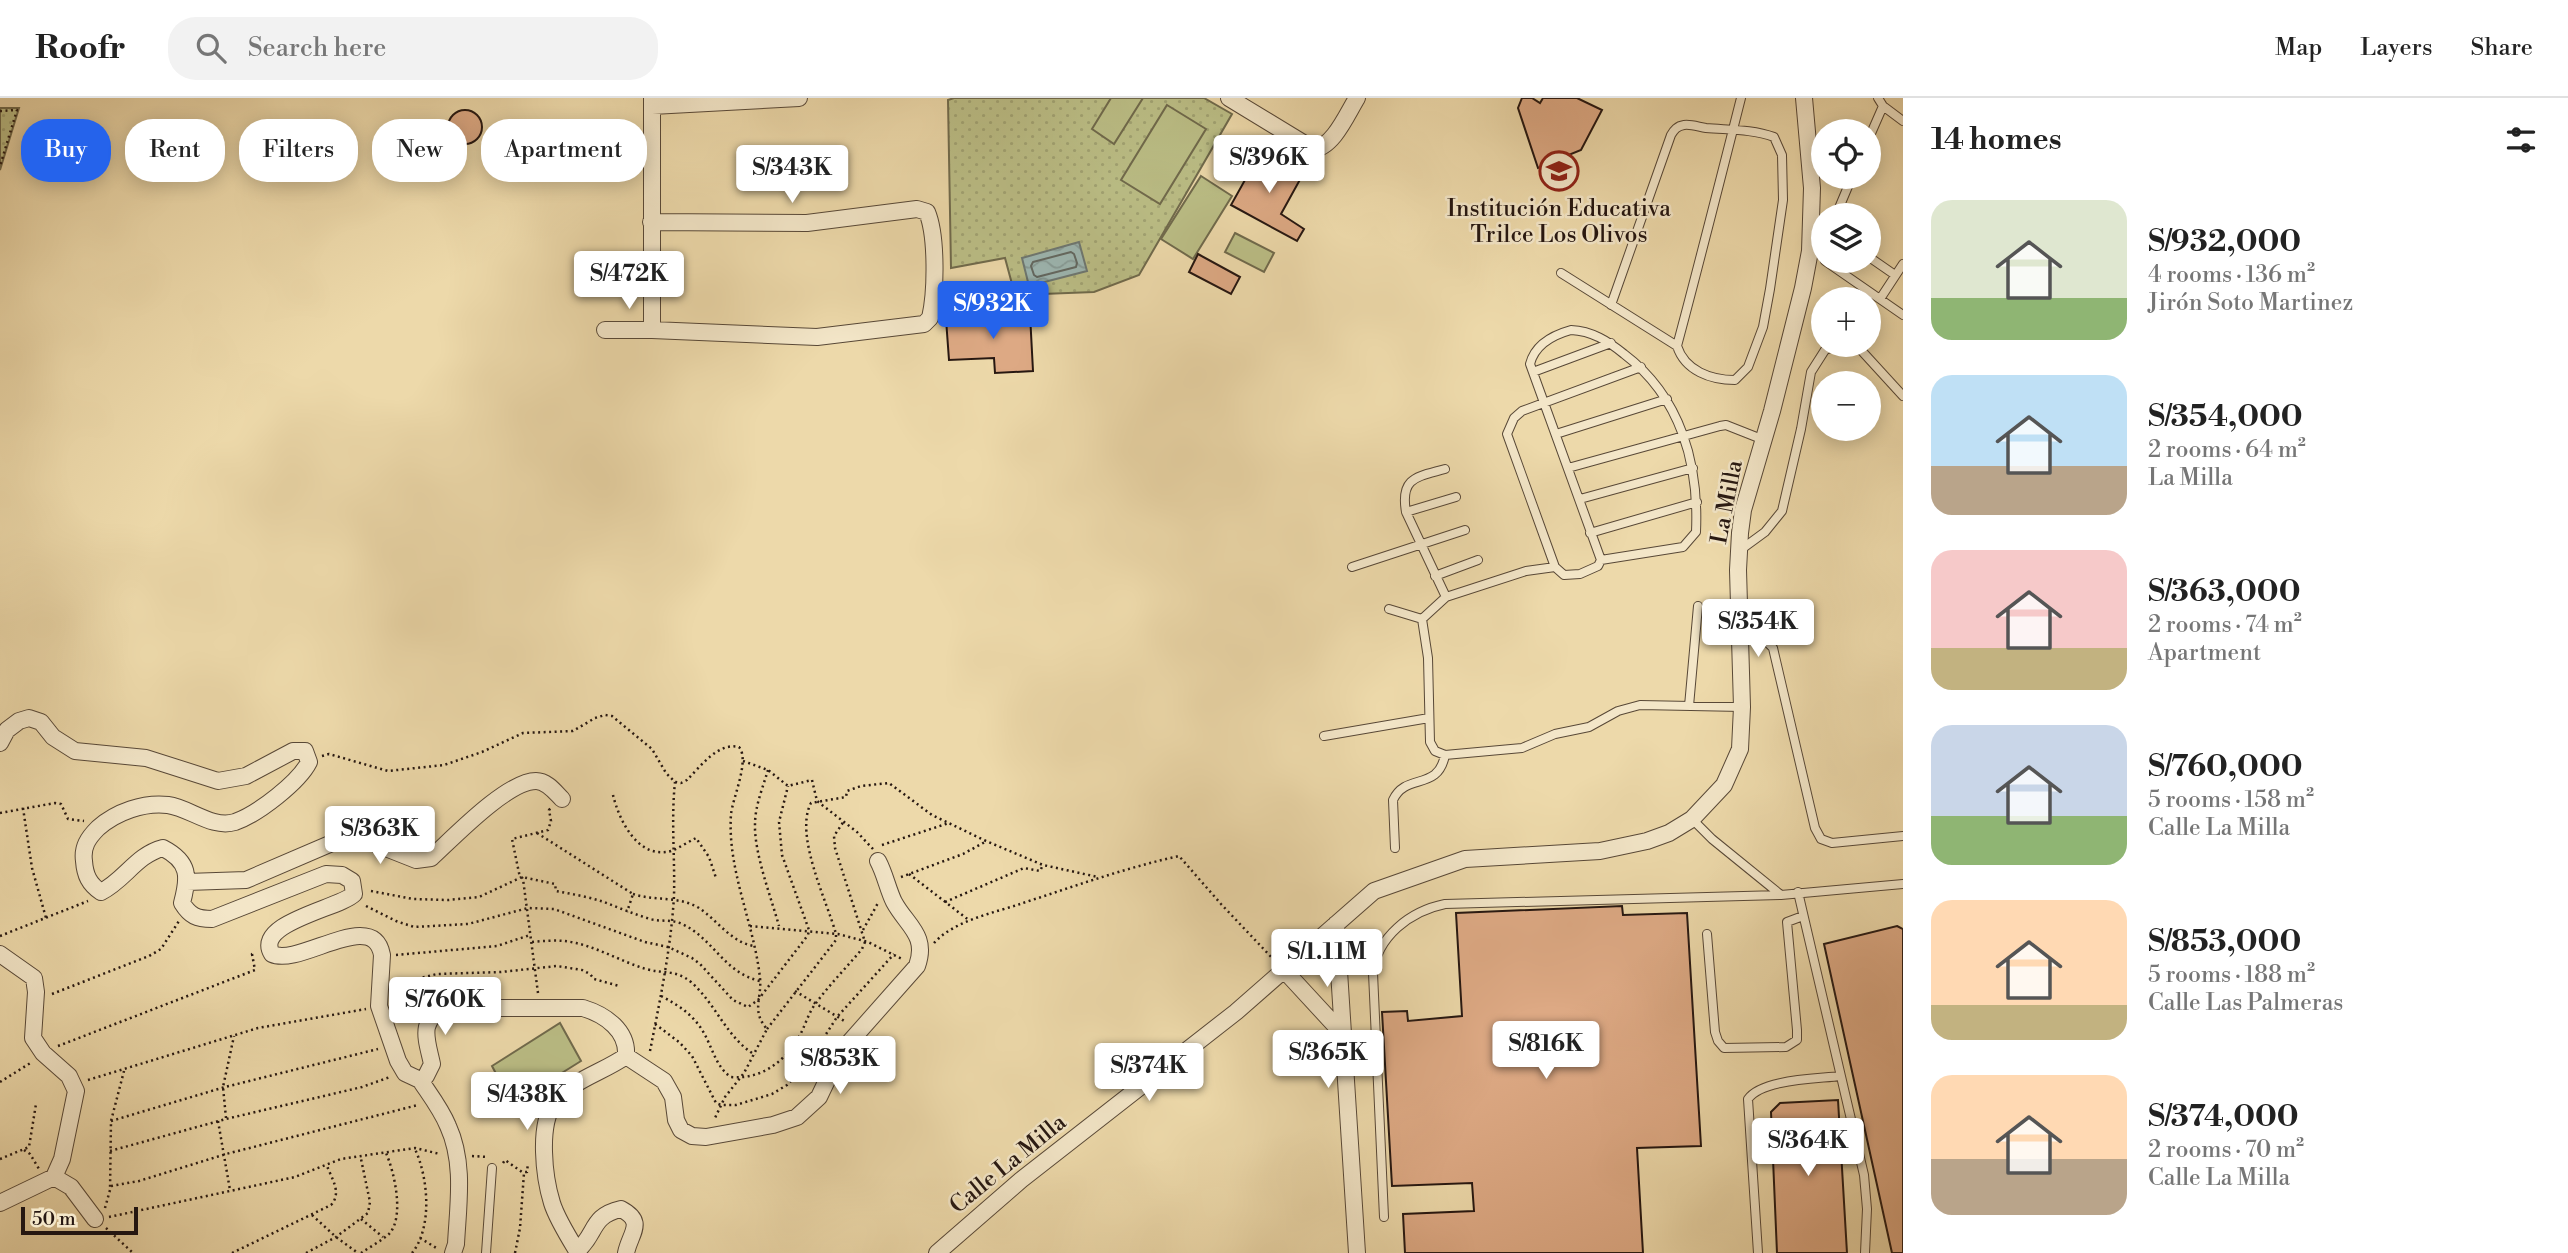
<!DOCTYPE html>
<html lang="en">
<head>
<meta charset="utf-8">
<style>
  :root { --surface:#fff; --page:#f2f2f2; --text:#222; --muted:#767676; --line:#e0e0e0; --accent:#2563eb }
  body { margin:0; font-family:"Libre Bodoni",serif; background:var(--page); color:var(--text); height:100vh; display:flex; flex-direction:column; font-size:26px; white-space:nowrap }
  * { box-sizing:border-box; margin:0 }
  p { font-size:23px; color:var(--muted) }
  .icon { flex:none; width:38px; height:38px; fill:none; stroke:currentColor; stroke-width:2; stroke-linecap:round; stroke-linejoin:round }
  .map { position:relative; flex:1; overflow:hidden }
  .sheet { display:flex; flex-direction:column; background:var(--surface); width:665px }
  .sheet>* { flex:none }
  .hud { position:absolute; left:21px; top:21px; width:665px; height:63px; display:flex; gap:14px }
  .fabs { position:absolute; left:1811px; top:21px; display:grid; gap:14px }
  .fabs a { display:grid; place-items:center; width:70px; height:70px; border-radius:50%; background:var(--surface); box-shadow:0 4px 18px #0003; font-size:35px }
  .scale { position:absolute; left:21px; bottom:18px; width:117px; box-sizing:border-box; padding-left:7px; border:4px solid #261711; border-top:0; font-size:19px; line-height:24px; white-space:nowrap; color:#261711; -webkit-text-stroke:5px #f3e6c8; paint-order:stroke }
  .price { position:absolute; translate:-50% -60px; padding:0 16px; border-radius:7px; background:#fff; color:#222; font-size:23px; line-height:46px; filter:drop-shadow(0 2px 4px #0008) }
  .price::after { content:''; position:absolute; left:50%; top:42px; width:21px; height:16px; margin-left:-10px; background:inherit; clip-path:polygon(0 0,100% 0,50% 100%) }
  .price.selected { background:var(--accent); color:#fff }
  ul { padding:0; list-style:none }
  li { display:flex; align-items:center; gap:21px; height:175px; padding:0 28px }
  li span { display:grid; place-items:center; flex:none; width:196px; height:140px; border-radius:21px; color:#555 }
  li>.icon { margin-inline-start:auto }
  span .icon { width:84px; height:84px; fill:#fffc; stroke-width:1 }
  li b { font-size:30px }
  h2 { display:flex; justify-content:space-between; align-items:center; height:84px; padding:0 28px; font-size:30px }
  .tag { padding:0 24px; border-radius:28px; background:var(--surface); box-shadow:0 4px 18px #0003; font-size:24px; line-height:63px }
  .tag.selected { background:var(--accent); color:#fff }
  header { display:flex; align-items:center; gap:42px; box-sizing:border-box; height:98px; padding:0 35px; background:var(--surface); border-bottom:2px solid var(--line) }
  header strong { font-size:33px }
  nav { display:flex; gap:38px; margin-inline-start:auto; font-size:24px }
  .search { width:490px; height:63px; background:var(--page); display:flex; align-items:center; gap:18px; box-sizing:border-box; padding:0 24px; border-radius:28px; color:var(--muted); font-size:26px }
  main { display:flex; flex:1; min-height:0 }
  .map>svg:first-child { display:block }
  .park { fill:url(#park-dots); stroke:#706a4c; stroke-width:2 }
  .garden { fill:#bbbe86; stroke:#706a4c; stroke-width:2 }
  .water { fill:url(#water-waves); stroke:#6d7873; stroke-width:2 }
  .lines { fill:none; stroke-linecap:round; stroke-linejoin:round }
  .shore { stroke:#626862; stroke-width:2 }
  .building { fill:#dda984; stroke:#261711; stroke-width:2 }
  .service-casing { stroke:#584837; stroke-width:10 }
  .minor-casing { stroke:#584837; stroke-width:18 }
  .path { stroke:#261711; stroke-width:2.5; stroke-dasharray:2 3.5; stroke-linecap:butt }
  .service { stroke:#f3e6c8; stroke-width:8 }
  .minor { stroke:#f3e6c8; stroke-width:16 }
  .labels { text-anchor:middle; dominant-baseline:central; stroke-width:5; stroke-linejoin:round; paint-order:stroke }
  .poi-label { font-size:23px; fill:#261711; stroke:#f3e6c8 }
  .street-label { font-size:23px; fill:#261711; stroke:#f3e6c8 }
</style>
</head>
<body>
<header>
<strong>Roofr</strong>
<div class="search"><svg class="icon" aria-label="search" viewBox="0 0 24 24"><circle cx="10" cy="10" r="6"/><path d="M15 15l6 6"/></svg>Search here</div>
<nav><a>Map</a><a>Layers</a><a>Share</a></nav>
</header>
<main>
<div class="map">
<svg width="1903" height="1155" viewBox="0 0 1903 1155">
  <defs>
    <pattern id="park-dots" width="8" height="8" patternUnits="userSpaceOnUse" patternTransform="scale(1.75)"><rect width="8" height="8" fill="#bbbe86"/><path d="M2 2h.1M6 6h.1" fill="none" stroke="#a1a373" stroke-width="1.8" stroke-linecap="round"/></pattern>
    <pattern id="water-waves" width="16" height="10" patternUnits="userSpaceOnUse" patternTransform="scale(1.75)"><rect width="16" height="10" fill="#9db8b4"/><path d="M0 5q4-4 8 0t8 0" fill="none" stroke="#879d9a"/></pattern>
  </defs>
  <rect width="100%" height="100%" fill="#edd9aa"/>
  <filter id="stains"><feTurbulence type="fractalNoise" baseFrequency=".00286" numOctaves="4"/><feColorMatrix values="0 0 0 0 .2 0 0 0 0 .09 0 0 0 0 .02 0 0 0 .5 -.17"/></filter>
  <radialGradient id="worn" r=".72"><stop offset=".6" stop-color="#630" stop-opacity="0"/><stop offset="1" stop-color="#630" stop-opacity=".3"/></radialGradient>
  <!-- park -->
  <path class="park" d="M 954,0 L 1204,0 L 1232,16 L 1139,177 L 1094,194 L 1015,197 L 1005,160 L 951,170 L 948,2 Z
    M 0,10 L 19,10 L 0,72 Z"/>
  <!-- garden -->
  <path class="garden" d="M 1111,0 L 1143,0 L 1114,46 L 1092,31 Z
    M 1167,7 L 1206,31 L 1160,106 L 1121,82 Z
    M 1201,78 L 1232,98 L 1193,161 L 1161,141 Z
    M 1235,135 L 1274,155 L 1264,174 L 1225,154 Z
    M 560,925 L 581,963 L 512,1006 L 492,968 Z"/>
  <!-- water -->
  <path class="water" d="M 1079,144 L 1087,173 L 1029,188 L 1022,160 Z"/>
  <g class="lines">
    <!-- shore -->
    <path class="shore" d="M 1071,154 L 1074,156 L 1077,165 L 1076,169 L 1037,179 L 1034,177 L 1031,168 L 1033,164 Z"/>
  </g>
  <!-- building -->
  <path class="building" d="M 1522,0 L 1532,0 L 1540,5 L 1543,0 L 1577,0 L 1602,12 L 1581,52 L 1566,58 L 1570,67 L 1549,76 L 1546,67 L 1538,70 L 1518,10 Z
    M448 29a17 17 0 1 1 34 0a17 17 0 1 1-34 0Z
    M 1260,55 L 1302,78 L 1281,116 L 1304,131 L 1297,143 L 1231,107 Z
    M 1198,156 L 1240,179 L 1231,196 L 1189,174 Z
    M 1030,216 L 1033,273 L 995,275 L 994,260 L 949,262 L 946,221 Z
    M 1622,808 L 1623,817 L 1687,815 L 1701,1048 L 1637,1050 L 1643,1155 L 1405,1155 L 1403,1116 L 1474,1113 L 1472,1085 L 1392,1088 L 1382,914 L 1407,913 L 1408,923 L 1462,918 L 1456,815 Z
    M 1897,828 L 1903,831 L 1903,1155 L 1892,1155 L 1824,846 Z
    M 1838,1002 L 1847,1155 L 1777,1155 L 1771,1014 L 1780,1005 Z"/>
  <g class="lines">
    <!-- service casing -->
    <g class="service-casing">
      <path id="service" d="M 1878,0 L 1883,8 L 1903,23
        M 1869,40 L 1883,8
        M 1836,117 L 1852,79
        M 1869,159 L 1895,177
        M 1825,163 L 1903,217
        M 1561,175 L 1677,248
        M 1880,201 L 1903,166
        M 1611,207 L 1671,37 C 1674,32 1677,28 1684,27 C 1691,26 1699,29 1706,30 C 1729,32 1752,31 1774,39 L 1782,57 L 1783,102 L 1770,191 L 1763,229 L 1748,269 L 1735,282 C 1711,282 1685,273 1677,248 C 1699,166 1720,83 1741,0
        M 1571,232 C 1592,233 1608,243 1624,256 C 1681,299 1699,366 1696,434 L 1683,449 L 1601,462 L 1530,266 C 1535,246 1553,237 1571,232 Z
        M 1844,247 L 1860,251 L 1903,298
        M 1533,274 L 1611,245
        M 1556,336 L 1667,301
        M 1568,370 L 1720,328 L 1726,327 L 1764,342
        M 1580,401 L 1693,370
        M 1406,414 C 1400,379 1417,379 1445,371
        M 1590,435 L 1697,404
        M 1739,453 L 1765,434 L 1782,413 L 1801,331 L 1811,274 L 1825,252 L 1838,247
        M 1352,469 L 1465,432
        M 1555,469 L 1507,336 L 1514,320 L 1522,313 L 1641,269
        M 1435,478 L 1478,462
        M 1446,499 L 1406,414 L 1456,399
        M 1389,511 L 1422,521 L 1446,499 L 1526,473 L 1555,469 L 1564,477 L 1580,476 L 1598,468 L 1601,462
        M 1422,521 L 1428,560 L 1430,644 L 1435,653 L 1445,657 L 1522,650 L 1555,636 L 1589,629 L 1618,613 L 1640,607 L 1742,609
        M 1739,537 L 1764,541 L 1773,550 L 1815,730 L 1821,741 L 1832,745 L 1903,738
        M 1689,608 L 1698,508
        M 1324,638 L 1429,620
        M 1692,721 L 1712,741 L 1781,797 L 1903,786
        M 1395,750 L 1393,702 C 1406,674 1438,694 1445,657
        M 1798,794 L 1864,1077 L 1867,1111 L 1865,1155
        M 1707,836 L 1715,934 L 1718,943 L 1724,950 L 1786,949 L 1797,942 L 1797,932 L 1787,824 L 1803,818
        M 1384,1119 L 1373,875 C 1377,839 1410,813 1445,806 L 1781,797
        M 486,1155 L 492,1070
        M 1758,1155 L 1748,1001 C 1762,981 1817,981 1840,978"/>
    </g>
    <!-- minor casing -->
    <g class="minor-casing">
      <path id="minor" d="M 652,0 L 652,232
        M 1229,0 L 1313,51 C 1333,50 1347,16 1357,0
        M 652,8 L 799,0
        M 605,232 L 652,232 L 817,239 L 924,226 L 930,220 C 936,195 937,138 927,114 L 917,111 L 807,125 L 651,124
        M 0,645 L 7,632 L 19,623 L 29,620 L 41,624 L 53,639 L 75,653 L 146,660 L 218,683 L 246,678 L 293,653 L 305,653 L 309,664 C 299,684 258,716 235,724 C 212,731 190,710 168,707 C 144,704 116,714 98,730 C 88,740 82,749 84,763 C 85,777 89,786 101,794 C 125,782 136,757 163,750 C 190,764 189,779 182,805 C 190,818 197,821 212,821 L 326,776 L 342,777 L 352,783 L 354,796 C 340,810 253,825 272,856 C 300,869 373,809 382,857 L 379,908 L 398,963 L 405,975 L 420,982 L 426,978 L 432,966 C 427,942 417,921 447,910 L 583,910 C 606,917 628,933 626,958
        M 187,784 L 246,782 L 346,739 L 368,743 L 416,762 L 431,760 C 453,740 507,683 536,683 C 547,683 555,694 562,701
        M 1336,826 L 1357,1155
        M 0,856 L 34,880 L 36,894 L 33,940 L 43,955 L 69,978 L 76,993 L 62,1061 L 54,1079 L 0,1105
        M 1284,872 L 1343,936
        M 626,958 L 664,983 L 673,999 L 676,1022 L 681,1032 L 692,1038 L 706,1039 L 773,1027 L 797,1019 L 819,999 L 840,955 L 917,868 C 928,837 907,828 894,804 C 888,792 885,776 878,763
        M 420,982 C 430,997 441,1011 448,1028 C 465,1065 458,1107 456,1146 L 453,1155
        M 54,1079 L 71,1089 L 95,1121
        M 577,1153 C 569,1140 556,1118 552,1105 C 544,1079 538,1028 554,1005 C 571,982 604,974 626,958
        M 577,1153 C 597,1136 590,1118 621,1111 C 646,1124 630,1135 626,1155
        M 937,1155 L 1021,1082 L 1236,914 L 1374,793 L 1465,761 L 1600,753 L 1647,743 L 1669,735 L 1692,721 L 1724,687 L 1740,651 L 1742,609 L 1738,472 L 1740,435 L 1743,412 L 1772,313 L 1803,190 L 1810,153 L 1812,90 L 1804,0"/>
    </g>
    <!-- path -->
    <path class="path" d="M 0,13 L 17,12 L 0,68
      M 322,658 L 329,656 L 388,673 L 444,667 L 482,654 L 523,635 L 573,633 L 595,620 L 605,617 L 612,618 L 652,651 L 666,675 L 675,684 L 681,685 L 687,682 C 701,668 718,644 739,649 C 750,662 733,699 731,716 C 727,772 754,825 760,880 C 762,901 751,913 767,931 L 744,975 L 725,999 L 714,1022
      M 743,663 L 768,672 L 788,688 L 812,682 L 817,703 L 857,734 L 873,751
      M 768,672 C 763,689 755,708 755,726 C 754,755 771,799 779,828
      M 613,697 C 619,722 638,762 671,753 C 679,750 688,744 696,740 L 709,759 L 716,780
      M 23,710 L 32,770 L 46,820
      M 0,715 L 55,705 L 61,706 L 68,721 L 84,723
      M 537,735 L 633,796 L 627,814
      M 882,747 L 949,725
      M 909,776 L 970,823
      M 901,779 L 963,756 L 985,744
      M 371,793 L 413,801 L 448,802 L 479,799 L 522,779 L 555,786 L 556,793 C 572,796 589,799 604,804 C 619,810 634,816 650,821 C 661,824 672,821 682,826 C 713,840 724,875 760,883
      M 633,796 C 654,803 680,798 699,810 C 717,822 732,845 754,848
      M 945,804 L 1024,770 L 1040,773 L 1043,767
      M 366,808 L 396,823 L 414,829 L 468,826 L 528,810 L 554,811 L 645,844 L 668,849 L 692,860 L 700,866 L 733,902 L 748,909 L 758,902 L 808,837 L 809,832 L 782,757 L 779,724 L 788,688
      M 750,828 L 838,836 L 868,844 L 902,861
      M 863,832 L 878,805
      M 0,838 L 88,803
      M 532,844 C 543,843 554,842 564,843 C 593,846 619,863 646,871 C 663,876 675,871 691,884 C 716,906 726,939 755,957
      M 934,845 C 955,822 994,815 1023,805 C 1075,788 1125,770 1179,758 L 1221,806 L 1274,862
      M 396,857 L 497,848 L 530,837
      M 396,886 L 437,876 L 501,874 L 557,868 L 582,872 L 590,876 L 594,881 L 619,888
      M 795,893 L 846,924
      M 538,895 L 523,781 L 519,775 L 512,741 L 548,732 L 551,723 L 549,712 L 551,710
      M 52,896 L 149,858 L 161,851 L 179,823
      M 661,898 C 680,908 695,918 705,937 C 713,952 717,970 731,979 C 762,982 787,962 801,935 C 806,925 809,914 816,905 C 830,886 847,869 862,851 L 865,844 L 835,750 L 834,738 L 844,723
      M 655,926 L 679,944 L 692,958 L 716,1005 L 721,1007 L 736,1007 L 772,996 L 787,987 L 805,969 L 837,919 L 894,856
      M 767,931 L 836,842 L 836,836 C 827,803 794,737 811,705 L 846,699 L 847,693 L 861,688 L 889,685 L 932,717 L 986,743 L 1043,767 L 1098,779
      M 58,948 L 255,872 L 252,856 L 255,855
      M 650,953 C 660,902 671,850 674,798 C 675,759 671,722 675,684
      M 88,982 L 258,930 L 366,911
      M 0,984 L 32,964
      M 226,1020 L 223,989 L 234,938
      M 111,1023 L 225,989 L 378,951
      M 218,1023 L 230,1092
      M 24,1052 L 30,1056 L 39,1071
      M 110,1053 L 226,1021 L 362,989 L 390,979
      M 472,1058 L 487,1059
      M 0,1061 L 29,1049 L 36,1006
      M 503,1065 L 505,1062 L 522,1074 L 527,1074 L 528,1065
      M 111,1088 L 139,1083 L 226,1056 L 418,1007
      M 105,1110 L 110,1092 L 111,1023 L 124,973
      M 312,1117 L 336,1139 L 358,1155
      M 109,1119 L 295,1079 L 341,1061 L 415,1050 L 440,1056
      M 361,1121 L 383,1139
      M 106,1130 L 133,1155
      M 420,1140 L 438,1151
      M 232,1155 L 331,1107 C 342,1095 332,1081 327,1068
      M 306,1155 L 336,1139 L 368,1115 L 370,1104 L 361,1061
      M 361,1155 C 370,1149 381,1143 389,1136 C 405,1119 394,1073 386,1055
      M 412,1155 C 433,1129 428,1079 415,1051
      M 515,1155 L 520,1130 L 524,1075"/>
    <!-- service -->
    <use href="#service" class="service"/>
    <!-- minor -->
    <use href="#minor" class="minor"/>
  </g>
  <!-- icons -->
  <defs>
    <g id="school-ring" transform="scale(2.0125)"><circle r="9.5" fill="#f3e6c8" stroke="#8f2418" stroke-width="1.5"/><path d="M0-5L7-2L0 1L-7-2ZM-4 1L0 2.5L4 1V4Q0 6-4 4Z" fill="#8f2418"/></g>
  </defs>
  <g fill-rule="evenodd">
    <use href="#school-ring" x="1559" y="73"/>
  </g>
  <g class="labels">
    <!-- poi labels -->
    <g class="poi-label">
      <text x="1559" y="111">Institución Educativa<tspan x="1559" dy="26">Trilce Los Olivos</tspan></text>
    </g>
    <!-- street labels -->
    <g class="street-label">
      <text transform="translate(1727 404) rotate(-79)">La Milla</text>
      <text transform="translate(1008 1066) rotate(-39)">Calle La Milla</text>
    </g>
  </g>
  <rect width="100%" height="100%" filter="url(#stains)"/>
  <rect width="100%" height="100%" fill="url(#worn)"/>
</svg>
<div class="fabs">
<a><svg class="icon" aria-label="locate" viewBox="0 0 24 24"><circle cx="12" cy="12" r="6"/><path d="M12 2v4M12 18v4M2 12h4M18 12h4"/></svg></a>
<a><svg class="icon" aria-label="layers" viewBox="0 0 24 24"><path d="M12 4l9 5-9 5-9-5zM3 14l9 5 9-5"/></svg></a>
<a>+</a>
<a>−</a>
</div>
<div class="scale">50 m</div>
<b class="price" style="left:1269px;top:97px">S/396K</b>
<b class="price" style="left:792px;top:107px">S/343K</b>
<b class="price" style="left:629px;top:213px">S/472K</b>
<b class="price selected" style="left:993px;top:243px">S/932K</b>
<b class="price" style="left:1758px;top:561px">S/354K</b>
<b class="price" style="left:380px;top:768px">S/363K</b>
<b class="price" style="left:1327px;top:891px">S/1.11M</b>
<b class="price" style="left:445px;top:939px">S/760K</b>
<b class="price" style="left:1546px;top:983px">S/816K</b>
<b class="price" style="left:1328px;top:992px">S/365K</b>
<b class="price" style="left:840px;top:998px">S/853K</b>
<b class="price" style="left:1149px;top:1005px">S/374K</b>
<b class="price" style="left:527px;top:1034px">S/438K</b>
<b class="price" style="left:1808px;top:1080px">S/364K</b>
<div class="hud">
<a class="tag selected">Buy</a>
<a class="tag">Rent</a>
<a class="tag">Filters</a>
<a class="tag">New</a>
<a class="tag">Apartment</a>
</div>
</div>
<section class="sheet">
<h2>14 homes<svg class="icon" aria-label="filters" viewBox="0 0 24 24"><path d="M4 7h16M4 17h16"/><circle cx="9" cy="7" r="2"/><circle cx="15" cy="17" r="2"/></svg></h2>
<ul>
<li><span style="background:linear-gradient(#dfe7d0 70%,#8fb573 0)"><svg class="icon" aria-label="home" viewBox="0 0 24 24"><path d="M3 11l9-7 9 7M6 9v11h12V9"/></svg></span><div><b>S/932,000</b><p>4 rooms · 136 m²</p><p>Jirón Soto Martinez</p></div></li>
<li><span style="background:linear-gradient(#bfe0f5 65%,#b9a48a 0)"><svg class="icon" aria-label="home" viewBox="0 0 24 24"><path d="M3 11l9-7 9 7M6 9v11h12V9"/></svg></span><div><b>S/354,000</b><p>2 rooms · 64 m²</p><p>La Milla</p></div></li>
<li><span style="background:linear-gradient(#f6c9c9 70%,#c2b280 0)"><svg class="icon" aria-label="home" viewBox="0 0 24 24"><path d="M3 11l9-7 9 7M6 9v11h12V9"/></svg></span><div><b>S/363,000</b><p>2 rooms · 74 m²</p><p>Apartment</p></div></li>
<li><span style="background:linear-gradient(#c9d6e8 65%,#8fb573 0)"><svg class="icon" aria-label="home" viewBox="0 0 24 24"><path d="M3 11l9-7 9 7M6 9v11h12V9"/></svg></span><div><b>S/760,000</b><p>5 rooms · 158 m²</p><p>Calle La Milla</p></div></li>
<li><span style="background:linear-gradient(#ffd9b3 75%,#c2b280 0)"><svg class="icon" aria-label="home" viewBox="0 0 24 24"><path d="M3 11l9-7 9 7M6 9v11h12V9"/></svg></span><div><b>S/853,000</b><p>5 rooms · 188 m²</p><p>Calle Las Palmeras</p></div></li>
<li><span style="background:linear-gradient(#ffd9b3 60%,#b9a48a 0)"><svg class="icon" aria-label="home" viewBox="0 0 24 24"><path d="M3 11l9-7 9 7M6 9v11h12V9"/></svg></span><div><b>S/374,000</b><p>2 rooms · 70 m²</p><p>Calle La Milla</p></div></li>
</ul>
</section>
</main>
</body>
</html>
